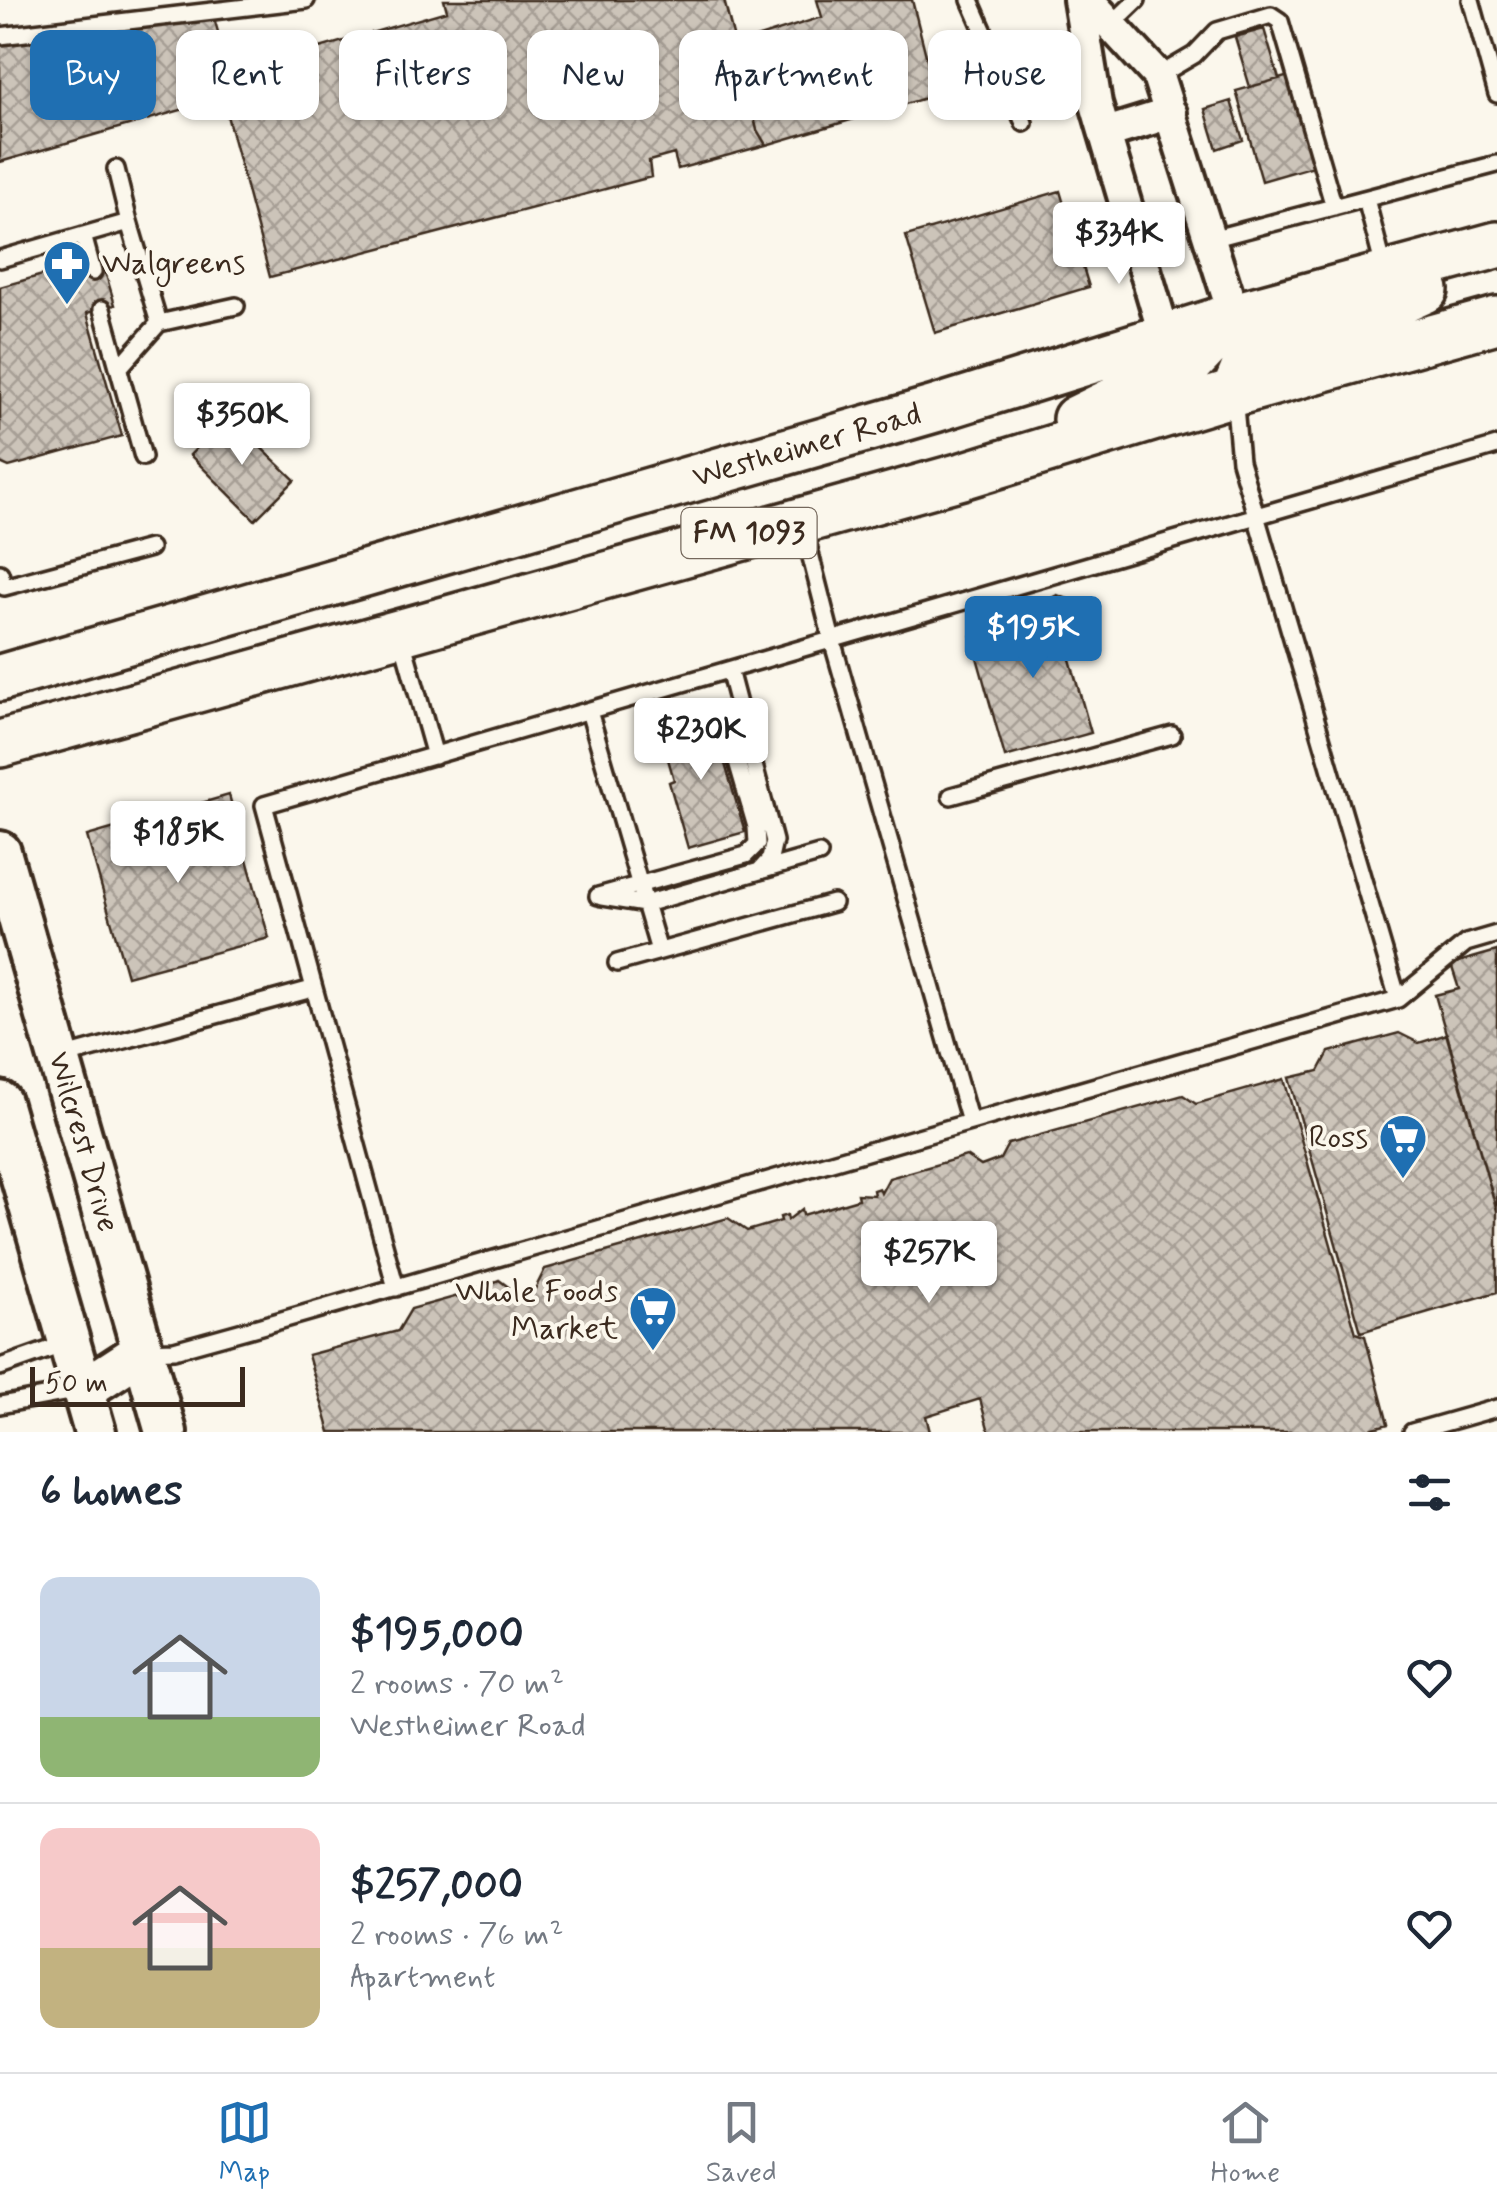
<!DOCTYPE html>
<html lang="en">
<head>
<meta charset="utf-8">
<style>
  :root { --surface:#fff; --page:#f6f6f7; --text:#1f2937; --muted:#747a83; --line:#e0e1e3; --accent:#1f6fb2 }
  body { margin:0; font-family:Mynerve,sans-serif; background:var(--page); color:var(--text); height:100vh; display:flex; flex-direction:column; font-size:38px; white-space:nowrap }
  * { box-sizing:border-box; margin:0 }
  p { font-size:32px; color:var(--muted) }
  .icon { flex:none; width:55px; height:55px; fill:none; stroke:currentColor; stroke-width:2; stroke-linecap:round; stroke-linejoin:round }
  .map { position:relative; height:1432px; overflow:hidden }
  .drawer { display:flex; flex-direction:column; background:var(--surface); flex:1 }
  .drawer>* { flex:none }
  .banner { position:absolute; left:30px; top:30px; width:1438px; height:90px; display:flex; gap:20px }
  .scale { position:absolute; left:30px; bottom:25px; width:215px; box-sizing:border-box; padding-left:10px; border:5px solid #3b2a1e; border-top:0; font-size:28px; line-height:35px; white-space:nowrap; color:#3b2a1e; -webkit-text-stroke:8px #fbf7ec; paint-order:stroke }
  .price { position:absolute; translate:-50% -85px; padding:0 22px; border-radius:10px; background:#fff; color:#222; font-size:32px; line-height:65px; filter:drop-shadow(0 2px 5px #0008) }
  .price::after { content:''; position:absolute; left:50%; top:60px; width:30px; height:22px; margin-left:-15px; background:inherit; clip-path:polygon(0 0,100% 0,50% 100%) }
  .price.active { background:var(--accent); color:#fff }
  ul { padding:0; list-style:none }
  li { display:flex; align-items:center; gap:30px; height:250px; padding:0 40px }
  li+li { border-top:2px solid var(--line) }
  li span { display:grid; place-items:center; flex:none; width:280px; height:200px; border-radius:20px; color:#555 }
  li>.icon { margin-inline-start:auto }
  span .icon { width:120px; height:120px; fill:#fffc; stroke-width:1 }
  li b { font-size:42px }
  h2 { display:flex; justify-content:space-between; align-items:center; height:120px; padding:0 40px; font-size:42px }
  .pill { padding:0 35px; border-radius:20px; background:var(--surface); box-shadow:0 2px 8px #0004; font-size:35px; line-height:90px }
  .pill.active { background:var(--accent); color:#fff }
  .dock { display:flex; justify-content:space-around; align-items:center; height:140px; border-top:2px solid var(--line); background:var(--surface); font-size:28px; color:var(--muted) }
  .dock a { display:grid; justify-items:center; gap:5px }
  .dock .active { color:var(--accent) }
  .map>svg:first-child { display:block }
  .building { fill:url(#building-cross-hatch); stroke:#3b2a1e; stroke-width:2.5 }
  .lines { fill:none; stroke-linecap:round; stroke-linejoin:round }
  .lane-casing { stroke:#3b2a1e; stroke-width:22 }
  .street-casing { stroke:#3b2a1e; stroke-width:38 }
  .secondary-casing { stroke:#3b2a1e; stroke-width:48 }
  .primary-casing { stroke:#3b2a1e; stroke-width:52 }
  .lane { stroke:#fbf7ec; stroke-width:15 }
  .street { stroke:#fbf7ec; stroke-width:30 }
  .secondary { stroke:#fbf7ec; stroke-width:40 }
  .primary { stroke:#fbf7ec; stroke-width:45 }
  .labels { text-anchor:middle; dominant-baseline:central; stroke-width:8; stroke-linejoin:round; paint-order:stroke }
  .shield { fill:#fbf7ec; stroke:#75685c; stroke-width:2.5 }
  .shield-label { font-size:30px; font-weight:bold; fill:#3b2a1e }
  .poi-label { font-size:32px; fill:#3b2a1e; stroke:#fbf7ec; text-anchor:end }
  .street-label { font-size:32px; fill:#3b2a1e; stroke:#fbf7ec }
</style>
</head>
<body>
<div class="map">
<svg width="1497" height="1432" viewBox="0 0 1497 1432">
  <defs>
    <pattern id="building-cross-hatch" width="8" height="8" patternUnits="userSpaceOnUse" patternTransform="scale(2.5)"><rect width="8" height="8" fill="#ccc4b9"/><path d="M0 0l8 8M0 8l8-8" fill="none" stroke="#a79f96"/></pattern>
  </defs>
  <rect width="100%" height="100%" fill="#fbf7ec"/>
  <filter id="ink" filterUnits="userSpaceOnUse"><feTurbulence type="fractalNoise" baseFrequency=".01" numOctaves="2"/><feDisplacementMap in="SourceGraphic" scale="20" xChannelSelector="R" yChannelSelector="G"/><feConvolveMatrix kernelMatrix="1 2 1 2 8 2 1 2 1" color-interpolation-filters="sRGB"/></filter>
  <g filter="url(#ink)">
    <!-- building -->
    <path class="building" d="M 444,0 L 724,0 L 757,130 L 766,145 L 678,169 L 674,154 L 649,161 L 651,177 L 270,277 L 220,89 L 230,74 L 447,11 Z
      M 817,0 L 912,0 L 936,95 L 766,145 L 757,130 L 737,44 L 822,17 Z
      M 214,18 L 230,74 L 220,89 L 223,98 L 0,162 L 0,45 Z
      M 1264,29 L 1279,79 L 1250,87 L 1235,37 Z
      M 1289,76 L 1314,166 L 1262,181 L 1236,91 Z
      M 1231,101 L 1243,140 L 1217,149 L 1205,109 Z
      M 1060,191 L 1089,287 L 935,333 L 906,236 Z
      M 78,265 L 81,275 L 104,268 L 115,305 L 87,313 L 122,436 L 9,467 L 0,463 L 0,287 Z
      M 228,416 L 295,480 L 255,520 L 190,455 Z
      M 1057,595 L 1068,599 L 1074,609 L 1073,622 L 1062,631 L 1091,733 L 1005,757 L 971,636 L 1039,619 L 1042,603 Z
      M 711,716 L 745,832 L 688,848 L 669,782 L 674,780 L 660,731 Z
      M 229,795 L 269,938 L 127,976 L 87,836 Z
      M 1497,951 L 1497,1211 L 1435,995 L 1459,989 L 1451,964 Z
      M 1399,1033 L 1419,1043 L 1447,1034 L 1497,1211 L 1497,1292 L 1361,1332 L 1289,1078 L 1319,1071 L 1329,1052 Z
      M 1284,1079 L 1356,1333 L 1365,1336 L 1388,1424 L 1359,1432 L 989,1432 L 980,1399 L 926,1416 L 930,1432 L 330,1432 L 308,1355 L 398,1331 L 411,1309 L 469,1293 L 499,1280 L 518,1294 L 535,1289 L 545,1269 L 577,1260 L 728,1218 L 747,1231 L 781,1221 L 780,1217 L 787,1215 L 788,1220 L 802,1209 L 803,1215 L 858,1199 L 857,1194 L 874,1195 L 873,1190 L 879,1188 L 881,1193 L 889,1178 L 966,1156 L 981,1166 L 1000,1159 L 1008,1144 L 1183,1095 L 1196,1104 Z"/>
    <g class="lines">
      <!-- lane casing -->
      <g class="lane-casing">
        <path id="lane" d="M 970,0 L 1024,123
          M 1471,0 L 1497,94
          M 1111,25 L 1137,0
          M 0,36 L 306,0
          M 1158,76 L 1194,55 L 1217,31 L 1271,15 L 1280,21 L 1334,207
          M 1366,199 L 1385,272
          M 83,235 L 93,272
          M 1211,239 L 1497,164
          M 0,259 L 129,222 L 116,169
          M 102,309 L 143,457
          M 159,323 L 236,306
          M 120,367 L 159,323 L 129,222
          M 1234,396 L 1240,461 L 1398,999
          M 802,522 L 832,640 L 970,1122
          M 0,573 L 4,587 L 150,548
          M 401,636 L 435,756
          M 729,670 L 774,841 L 770,859 L 760,870
          M 589,711 L 659,951
          M 951,796 L 1172,735
          M 598,896 L 746,855 L 757,844 L 756,827 L 732,744 L 741,708
          M 602,897 L 645,904 L 819,854
          M 617,963 L 833,903
          M 62,1057 L 312,989
          M 396,1288 L 264,805 L 1497,446
          M 147,1351 L 174,1350 L 261,1326 L 1398,999 L 1466,943 L 1497,934
          M 0,1367 L 65,1344
          M 0,1405 L 80,1390
          M 1412,1432 L 1497,1408"/>
      </g>
      <!-- street casing -->
      <g class="street-casing">
        <path id="street" d="M 1079,0 L 1096,104 L 1165,337
          M 1088,0 L 1158,76 L 1234,316
          M 1106,133 L 1171,113"/>
      </g>
      <!-- secondary casing -->
      <g class="secondary-casing">
        <path id="secondary" d="M 0,852 L 166,1432
          M 0,1102 L 95,1432
          M 83,1390 L 143,1351"/>
      </g>
      <!-- primary casing -->
      <g class="primary-casing">
        <path id="primary" d="M 1234,393 L 1249,357 L 1264,348 L 1385,308 L 1425,290
          M 1076,419 L 1139,388 L 1182,372 L 1233,318
          M 0,678 L 935,409 L 1234,316 L 1497,245
          M 0,744 L 962,476 L 1234,393 L 1497,320"/>
      </g>
      <!-- lane -->
      <use href="#lane" class="lane"/>
      <!-- street -->
      <use href="#street" class="street"/>
      <!-- secondary -->
      <use href="#secondary" class="secondary"/>
      <!-- primary -->
      <use href="#primary" class="primary"/>
    </g>
  </g>
  <!-- icons -->
  <defs>
    <g id="pharmacy-pin" transform="scale(2.5)"><path d="M0 17L-7.5 6A9.5 9.5 0 1 1 7.5 6Z" fill="#1f6fb2" stroke="#fbf7ec"/><path d="M-2-6h4v4h4v4h-4v4h-4v-4h-4v-4h4Z" fill="#fff"/></g>
    <g id="supermarket-pin" transform="scale(2.5)"><path d="M0 17L-7.5 6A9.5 9.5 0 1 1 7.5 6Z" fill="#1f6fb2" stroke="#fbf7ec"/><path d="M-6-5.5h2.5l.6 2H6L4.5 2H-2.5L-4.4-4H-6ZM-1.5 3.2a1.3 1.3 0 1 0 .1 0ZM3 3.2a1.3 1.3 0 1 0 .1 0Z" fill="#fff"/></g>
  </defs>
  <g fill-rule="evenodd">
    <use href="#pharmacy-pin" x="67" y="264"/>
    <use href="#supermarket-pin" x="1403" y="1138"/>
    <use href="#supermarket-pin" x="653" y="1310"/>
  </g>
  <g class="labels">
    <!-- shield labels -->
    <rect class="shield" x="681.5" y="508" width="135" height="50" rx="8"/>
    <g class="shield-label">
      <text x="749" y="533">FM 1093</text>
    </g>
    <!-- poi labels -->
    <g class="poi-label">
      <text x="102" y="264" text-anchor="start">Walgreens</text>
      <text x="1368" y="1138">Ross</text>
      <text x="618" y="1292">Whole Foods<tspan x="618" dy="37">Market</tspan></text>
    </g>
    <!-- street labels -->
    <g class="street-label">
      <text transform="translate(807 446) rotate(-16)">Westheimer Road</text>
      <text transform="translate(83 1142) rotate(74)">Wilcrest Drive</text>
    </g>
  </g>
</svg>
<div class="scale">50 m</div>
<b class="price" style="left:1119px;top:287px">$334K</b>
<b class="price" style="left:242px;top:468px">$350K</b>
<b class="price active" style="left:1033px;top:681px">$195K</b>
<b class="price" style="left:701px;top:783px">$230K</b>
<b class="price" style="left:178px;top:886px">$185K</b>
<b class="price" style="left:929px;top:1306px">$257K</b>
<div class="banner">
<a class="pill active">Buy</a>
<a class="pill">Rent</a>
<a class="pill">Filters</a>
<a class="pill">New</a>
<a class="pill">Apartment</a>
<a class="pill">House</a>
</div>
</div>
<section class="drawer">
<h2>6 homes<svg class="icon" aria-label="filters" viewBox="0 0 24 24"><path d="M4 7h16M4 17h16"/><circle cx="9" cy="7" r="2"/><circle cx="15" cy="17" r="2"/></svg></h2>
<ul>
<li><span style="background:linear-gradient(#c9d6e8 70%,#8fb573 0)"><svg class="icon" aria-label="home" viewBox="0 0 24 24"><path d="M3 11l9-7 9 7M6 9v11h12V9"/></svg></span><div><b>$195,000</b><p>2 rooms · 70 m²</p><p>Westheimer Road</p></div><svg class="icon" aria-label="heart" viewBox="0 0 24 24"><path d="M12 20l-8-8c-3-5 5-10 8-4 3-6 11-1 8 4z"/></svg></li>
<li><span style="background:linear-gradient(#f6c9c9 60%,#c2b280 0)"><svg class="icon" aria-label="home" viewBox="0 0 24 24"><path d="M3 11l9-7 9 7M6 9v11h12V9"/></svg></span><div><b>$257,000</b><p>2 rooms · 76 m²</p><p>Apartment</p></div><svg class="icon" aria-label="heart" viewBox="0 0 24 24"><path d="M12 20l-8-8c-3-5 5-10 8-4 3-6 11-1 8 4z"/></svg></li>
</ul>
</section>
<nav class="dock">
<a class="active"><svg class="icon" aria-label="map" viewBox="0 0 24 24"><path d="M3 6l6-2 6 2 6-2v14l-6 2-6-2-6 2zM9 4v14M15 6v14"/></svg>Map</a>
<a><svg class="icon" aria-label="saved" viewBox="0 0 24 24"><path d="M7 4h10v16l-5-4-5 4z"/></svg>Saved</a>
<a><svg class="icon" aria-label="home" viewBox="0 0 24 24"><path d="M3 11l9-7 9 7M6 9v11h12V9"/></svg>Home</a>
</nav>
</body>
</html>
